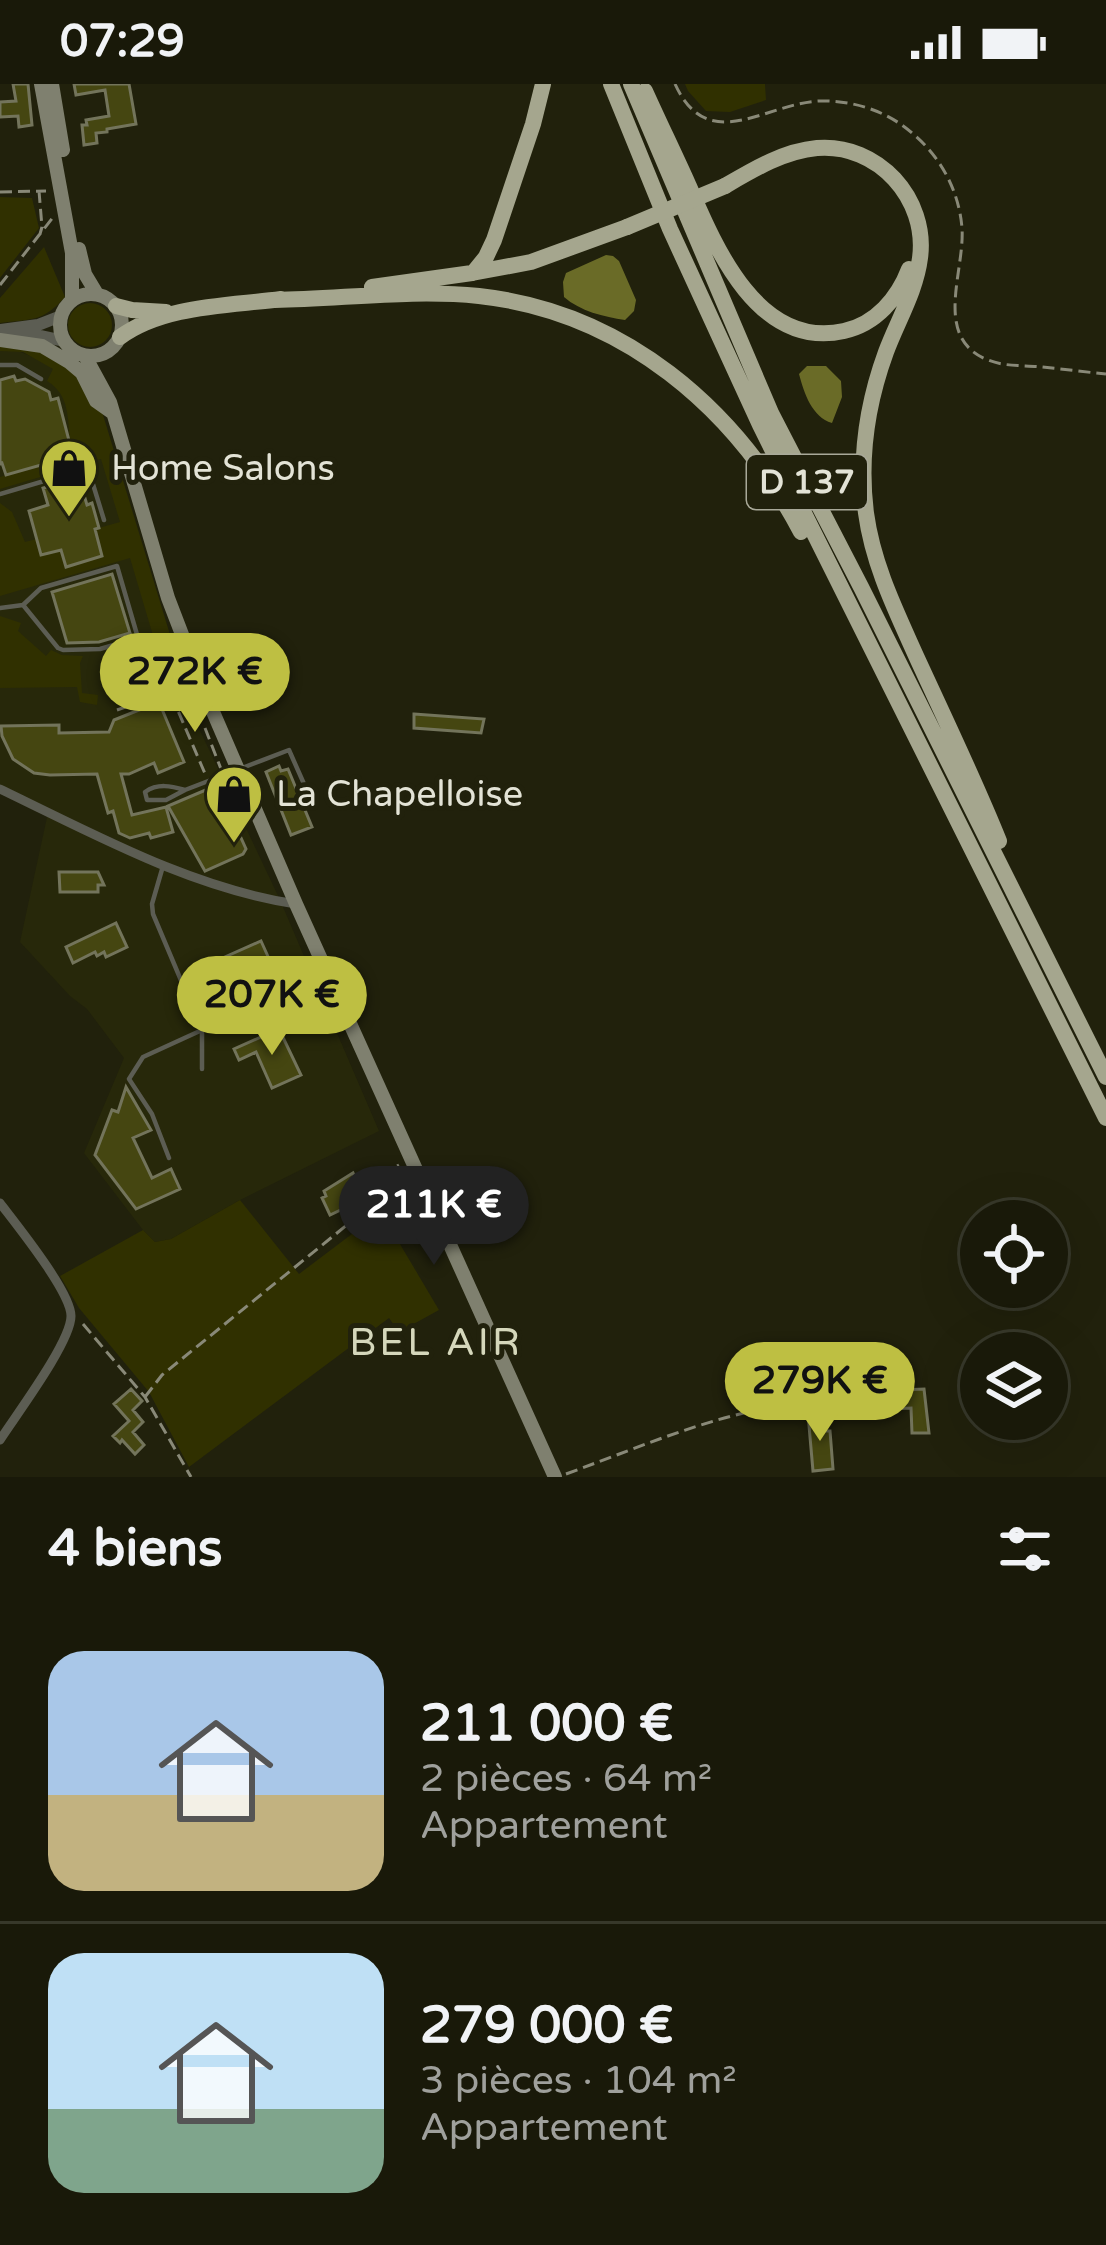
<!DOCTYPE html>
<html lang="fr">
<head>
<meta charset="utf-8">
<style>
  :root { --surface:#191909; --page:#222212; --text:#f1f3f6; --muted:#9fa09c; --line:#37382a; --accent:#bebf42 }
  body { margin:0; font-family:"Varela Round",sans-serif; background:var(--page); color:var(--text); height:100vh; display:flex; flex-direction:column; font-size:45px; white-space:nowrap }
  * { box-sizing:border-box; margin:0 }
  p { font-size:39px; color:var(--muted) }
  .icon { flex:none; width:66px; height:66px; fill:none; stroke:currentColor; stroke-width:2; stroke-linecap:round; stroke-linejoin:round }
  .map { position:relative; height:1393px; overflow:hidden }
  .drawer { display:flex; flex-direction:column; background:var(--surface); flex:1 }
  .drawer>* { flex:none }
  .fabs { position:absolute; left:960px; top:1116px; display:grid; gap:24px }
  .fabs a { display:grid; place-items:center; width:108px; height:108px; border-radius:50%; background:var(--surface); box-shadow:0 12px 48px #0002,0 0 0 3px var(--line); font-size:60px }
  .price { position:absolute; translate:-50% -102px; padding:0 27px; border-radius:42px; background:var(--accent); color:#111; font-size:39px; line-height:78px; filter:drop-shadow(0 3px 6px #0008) }
  .price::after { content:''; position:absolute; left:50%; top:72px; width:36px; height:27px; margin-left:-18px; background:inherit; clip-path:polygon(0 0,100% 0,50% 100%) }
  .price.active { background:#222; color:#fff }
  ul { padding:0; list-style:none }
  li { display:flex; align-items:center; gap:36px; height:300px; padding:0 48px }
  li+li { border-top:3px solid var(--line) }
  li span { display:grid; place-items:center; flex:none; width:336px; height:240px; border-radius:36px; color:#555 }
  li>.icon { margin-inline-start:auto }
  span .icon { width:144px; height:144px; fill:#fffc; stroke-width:1 }
  li b { font-size:51px }
  h2 { display:flex; justify-content:space-between; align-items:center; height:144px; padding:0 48px; font-size:51px }
  .status { display:flex; justify-content:space-between; align-items:center; height:84px; padding:0 60px; background:var(--surface); direction:ltr }
  .status svg { height:33px; fill:currentColor }
  .map>svg:first-child { display:block }
  .built { fill:#27280a }
  .green { fill:#303000 }
  .water { fill:#6a6b27 }
  .building { fill:#454611; stroke:#73745b; stroke-width:3 }
  .lines { fill:none; stroke-linecap:round; stroke-linejoin:round }
  .path { stroke:#898978; stroke-width:3; stroke-dasharray:12 6; stroke-linecap:butt }
  .service { stroke:#5c5d53; stroke-width:4.5 }
  .minor { stroke:#5c5d53; stroke-width:9 }
  .tertiary { stroke:#5c5d53; stroke-width:12 }
  .secondary { stroke:#7f806f; stroke-width:14 }
  .trunk { stroke:#a5a68e; stroke-width:16 }
  .trunk-bridge { stroke:#a5a68e; stroke-width:16 }
  .labels { text-anchor:middle; dominant-baseline:central; stroke-width:10; stroke-linejoin:round; paint-order:stroke }
  .shield { fill:#21210c; stroke:#a9a999; stroke-width:3 }
  .shield-label { font-size:33px; font-weight:bold; fill:#e3e3d6 }
  .poi-label { font-size:36px; fill:#e3e3d6; stroke:#21210c; text-anchor:start }
  .neighbourhood-label { font-size:39px; letter-spacing:3px; fill:#d5d7bb; stroke:#21210c }
</style>
</head>
<body>
<div class="status"><b>07:29</b><svg viewBox="0 0 49 12"><path d="M0 12V9h3v3zM5 12V6h3v6zM10 12V3h3v9zM15 12V0h3v12zM26 1h20v11H26zM47 4h2v5h-2z"/></svg></div>
<div class="map">
<svg width="1106" height="1393" viewBox="0 0 1106 1393">
  <rect width="100%" height="100%" fill="#21210c"/>
  <!-- built -->
  <path class="built" d="M 0,260 L 79,291 L 195,636 L 280,816 L 379,1047 L 240,1116 L 171,1155 L 155,1158 L 143,1146 L 84,1069 L 124,974 L 87,925 L 70,912 L 20,858 L 49,724 L 0,702 Z"/>
  <!-- green -->
  <path class="green" d="M 685,0 L 765,0 L 766,16 L 730,28 L 706,27 L 688,7 Z
    M 0,113 L 32,114 L 39,144 L 0,194 Z
    M 44,163 L 65,213 C 43,238 32,235 0,239 L 0,214 Z
    M68 241a22 22 0 1 1 44 0a22 22 0 1 1-44 0Z
    M 0,257 C 41,259 71,257 93,298 L 175,567 L 124,573 L 105,571 L 154,555 L 130,474 L 0,512 L 0,419 L 12,428 L 25,458 L 37,455 L 61,466 L 66,482 L 95,445 L 120,438 L 101,375 L 0,405 L 0,393 L 73,371 C 65,345 75,314 47,297 L 53,285 L 23,268 L 0,267 Z
    M 0,532 L 21,539 L 18,547 L 46,572 L 51,566 L 62,571 L 83,572 L 80,579 L 82,609 L 98,611 L 97,621 L 80,618 L 77,603 L 0,604 Z
    M 240,1116 L 299,1190 L 381,1128 L 439,1226 L 399,1248 L 389,1234 L 189,1383 L 149,1308 L 79,1224 L 60,1192 L 143,1146 L 155,1158 L 171,1155 Z"/>
  <!-- water -->
  <path class="water" d="M 606,171 L 613,172 L 619,177 L 636,216 L 634,227 L 625,236 C 604,233 580,227 564,213 L 563,198 L 566,189 Z
    M 807,282 L 826,282 L 841,297 L 842,313 L 832,339 C 812,333 804,309 799,290 Z"/>
  <!-- building -->
  <path class="building" d="M 13,0 L 28,0 L 32,41 L 19,43 L 18,32 L 0,33 L 0,18 L 16,17 Z
    M 74,0 L 129,0 L 136,40 L 107,45 L 107,48 L 96,49 L 97,59 L 84,61 L 82,41 L 87,41 L 86,36 L 109,32 L 105,6 L 76,11 Z
    M 14,292 L 16,297 L 25,295 L 49,308 L 51,316 L 58,314 L 73,372 L 6,391 L 2,379 L 0,380 L 0,296 Z
    M 79,394 L 87,421 L 92,419 L 99,444 L 95,445 L 102,472 L 66,483 L 61,466 L 41,471 L 29,427 L 48,421 L 43,404 Z
    M 112,490 L 130,549 L 99,558 L 67,559 L 52,508 Z
    M 159,618 L 184,678 L 158,689 L 154,679 L 129,690 L 121,690 L 132,731 L 166,723 L 173,748 L 151,754 L 149,749 L 130,754 L 119,749 L 113,727 L 108,729 L 97,690 L 50,691 L 34,689 L 13,675 L 2,652 L 1,642 L 59,641 L 59,649 L 109,648 L 114,636 Z
    M 414,630 L 484,635 L 481,649 L 414,644 Z
    M 279,682 L 281,687 L 288,685 L 312,743 L 291,751 L 266,688 Z
    M 222,699 L 231,721 L 227,723 L 246,765 L 243,770 L 205,787 L 168,722 Z
    M 59,788 L 98,788 L 104,801 L 98,801 L 98,808 L 60,808 Z
    M 116,839 L 127,863 L 106,873 L 104,868 L 97,872 L 95,868 L 73,879 L 66,863 Z
    M 261,857 L 275,888 L 240,904 L 225,873 Z
    M 279,945 L 301,991 L 272,1004 L 256,968 L 239,976 L 234,965 Z
    M 126,1003 L 151,1046 L 133,1054 L 152,1094 L 171,1085 L 180,1105 L 136,1125 L 95,1071 L 112,1026 L 118,1028 Z
    M 353,1089 L 367,1118 L 351,1126 L 349,1122 L 330,1131 L 322,1114 L 326,1112 L 324,1107 Z
    M 398,1090 L 421,1142 L 399,1151 L 384,1116 L 393,1112 L 386,1096 Z
    M 131,1305 L 142,1317 L 133,1326 L 143,1338 L 133,1348 L 144,1361 L 135,1370 L 122,1356 L 120,1359 L 113,1352 L 129,1337 L 114,1320 Z
    M 924,1305 L 929,1349 L 912,1349 L 911,1324 L 845,1327 L 845,1316 L 901,1311 L 901,1306 Z
    M 808,1330 L 822,1330 L 823,1347 L 830,1347 L 833,1385 L 813,1387 Z"/>
  <g class="lines">
    <!-- path -->
    <path class="path" d="M 675,0 C 708,72 764,20 819,17 C 853,16 887,27 912,49 C 941,73 959,107 962,144 C 965,188 932,254 988,276 C 1005,283 1024,281 1042,283 C 1063,285 1085,288 1106,290
      M 39,107 L 42,143 L 40,150
      M 0,108 L 46,107
      M 0,201 L 54,132
      M 117,626 L 151,614 L 173,615 L 206,692
      M 205,644 L 221,685
      M 228,699 L 241,729
      M 83,1240 L 145,1313 L 191,1393
      M 145,1313 L 162,1291 L 374,1119 L 365,1097 L 399,1081
      M 566,1390 C 651,1359 718,1328 810,1317"/>
    <!-- service -->
    <path class="service" d="M 0,281 L 17,281 L 41,295
      M 0,410 L 88,384 L 104,436
      M 0,524 L 23,521 L 41,504 L 117,482 L 138,554 L 100,565 L 63,566 L 58,564 L 23,521
      M 185,706 L 166,716 L 147,716 L 145,708 C 158,699 171,702 185,706 L 289,666 L 312,718
      M 163,782 L 152,820 L 153,830 L 202,946 L 202,985
      M 169,1074 L 152,1030 L 129,995 L 143,973 L 202,946"/>
    <!-- minor -->
    <path class="minor" d="M 0,705 C 94,750 191,804 296,820
      M 0,1119 C 16,1140 71,1208 71,1232 C 71,1258 16,1331 0,1356"/>
    <!-- tertiary -->
    <path class="tertiary" d="M 0,246 L 38,241 L 61,232
      M 7,253 L 41,252 L 64,257"/>
    <!-- secondary -->
    <path class="secondary" d="M 41,0 L 72,169 L 72,216
      M 52,0 L 63,66
      M 79,165 L 85,190 L 97,210
      M60 241a31 31 0 1 1 62 0a31 31 0 1 1-62 0Z
      M 0,256 L 42,262 L 69,278 L 82,289 L 96,317 L 113,329
      M 85,272 L 110,318 L 168,514 L 201,600 L 296,820 L 555,1393"/>
    <!-- trunk -->
    <path class="trunk" d="M 611,0 L 670,145 L 760,341 L 1106,1034
      M 631,0 L 771,329 L 861,503 L 1106,993
      M 645,7 C 659,38 674,69 688,100 C 715,163 758,266 844,247 C 876,240 898,214 909,185
      M 725,102 C 754,85 784,67 817,64 C 878,59 928,115 920,174 C 916,207 897,238 886,268 C 867,320 859,374 866,429 C 873,481 896,527 917,574 C 945,635 974,695 999,757
      M 473,189 L 486,173 L 494,156 L 533,40 L 543,0
      M 372,203 L 472,189 L 531,178 L 627,143
      M 275,216 C 342,215 412,205 479,212 C 623,228 735,323 801,448
      M 116,222 L 132,226 L 166,228
      M 120,253 C 164,221 229,222 281,215"/>
    <!-- trunk-bridge -->
    <path class="trunk-bridge" d="M 627,143 L 725,102"/>
  </g>
  <!-- icons -->
  <defs>
    <g id="shop-pin" transform="scale(3)"><path d="M0 17L-7.5 6A9.5 9.5 0 1 1 7.5 6Z" fill="#bebf42" stroke="#21210c"/><path d="M-5-2.5h2.3a2.7 3.5 0 0 1 5.4 0H5L5.5 6h-11ZM-1.5-2.5h3a1.5 2.3 0 0 0-3 0Z" fill="#111"/></g>
  </defs>
  <g fill-rule="evenodd">
    <use href="#shop-pin" x="69" y="384"/>
    <use href="#shop-pin" x="234" y="710"/>
  </g>
  <g class="labels">
    <!-- shield labels -->
    <rect class="shield" x="747" y="371" width="120" height="54" rx="9"/>
    <g class="shield-label">
      <text x="807" y="398">D 137</text>
    </g>
    <!-- poi labels -->
    <g class="poi-label">
      <text x="111" y="384">Home Salons</text>
      <text x="276" y="710">La Chapelloise</text>
    </g>
    <!-- neighbourhood labels -->
    <g class="neighbourhood-label">
      <text x="436" y="1258">BEL AIR</text>
    </g>
  </g>
</svg>
<div class="fabs">
<a><svg class="icon" aria-label="locate" viewBox="0 0 24 24"><circle cx="12" cy="12" r="6"/><path d="M12 2v4M12 18v4M2 12h4M18 12h4"/></svg></a>
<a><svg class="icon" aria-label="layers" viewBox="0 0 24 24"><path d="M12 4l9 5-9 5-9-5zM3 14l9 5 9-5"/></svg></a>
</div>
<b class="price" style="left:195px;top:651px">272K €</b>
<b class="price" style="left:272px;top:974px">207K €</b>
<b class="price active" style="left:434px;top:1184px">211K €</b>
<b class="price" style="left:820px;top:1360px">279K €</b>
</div>
<section class="drawer">
<h2>4 biens<svg class="icon" aria-label="filters" viewBox="0 0 24 24"><path d="M4 7h16M4 17h16"/><circle cx="9" cy="7" r="2"/><circle cx="15" cy="17" r="2"/></svg></h2>
<ul>
<li><span style="background:linear-gradient(#a9c7e8 60%,#c2b280 0)"><svg class="icon" aria-label="home" viewBox="0 0 24 24"><path d="M3 11l9-7 9 7M6 9v11h12V9"/></svg></span><div><b>211 000 €</b><p>2 pièces · 64 m²</p><p>Appartement</p></div></li>
<li><span style="background:linear-gradient(#bfe0f5 65%,#7fa58c 0)"><svg class="icon" aria-label="home" viewBox="0 0 24 24"><path d="M3 11l9-7 9 7M6 9v11h12V9"/></svg></span><div><b>279 000 €</b><p>3 pièces · 104 m²</p><p>Appartement</p></div></li>
</ul>
</section>
</body>
</html>
